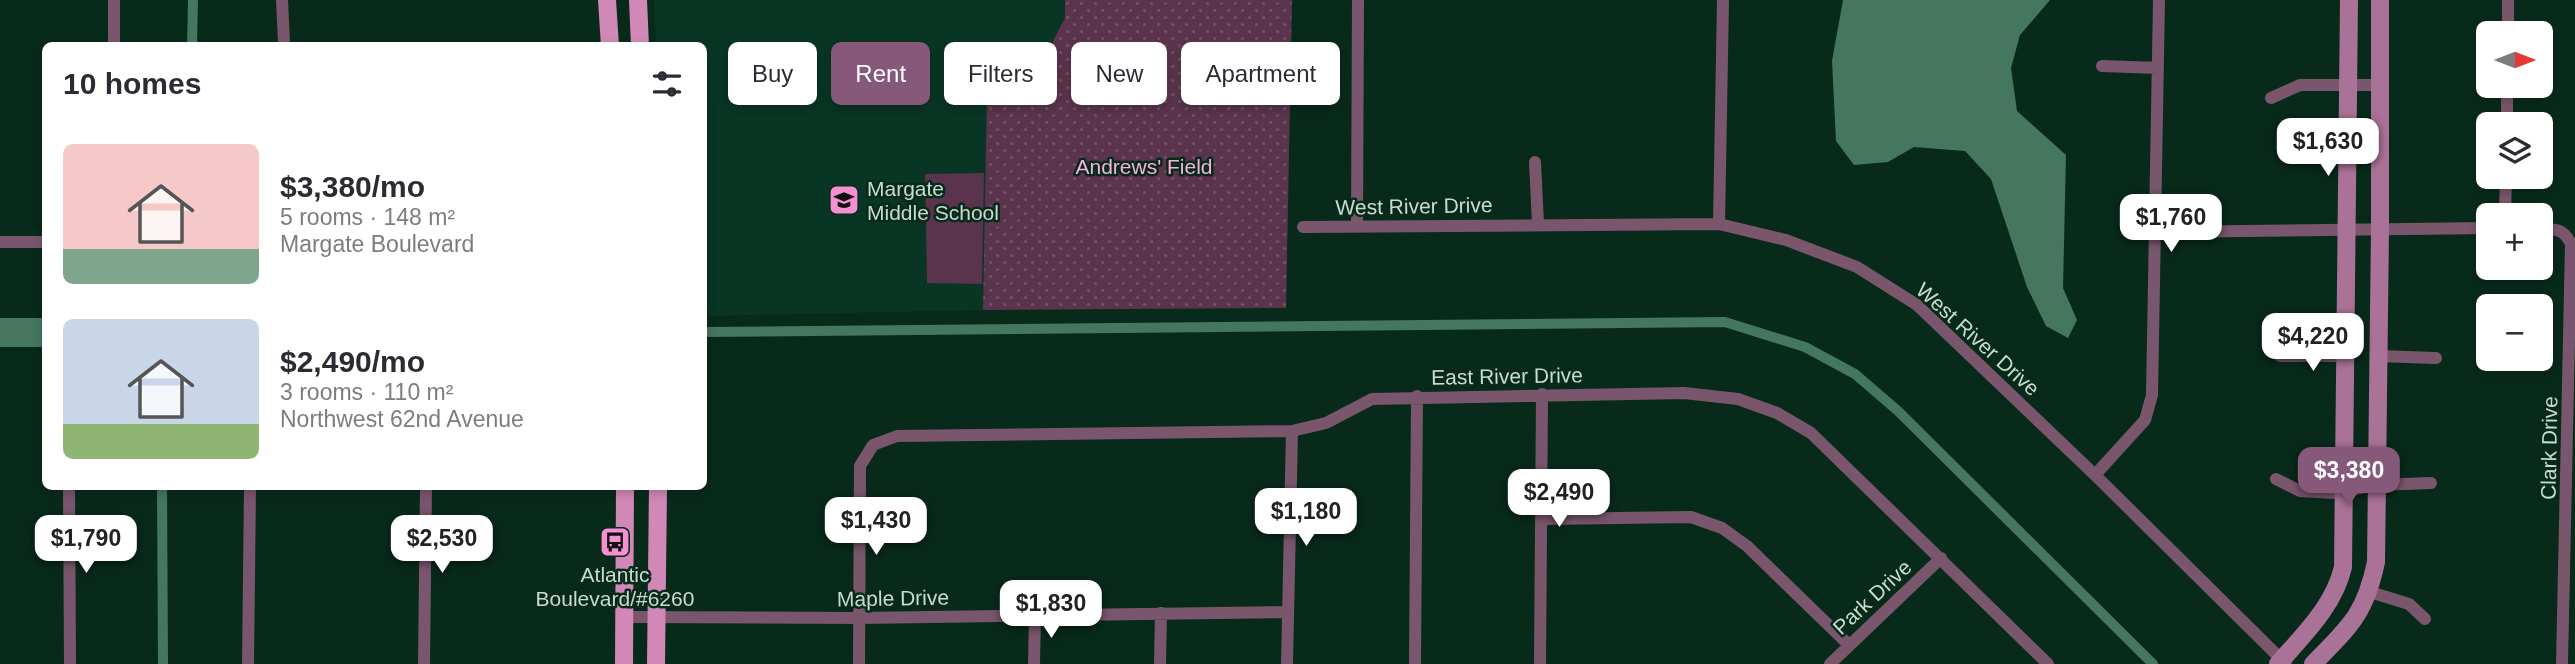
<!DOCTYPE html>
<html lang="en">
<head>
<meta charset="utf-8">
<style>
  :root { --surface:#fff; --page:#f7f7f7; --text:#2b2b33; --muted:#7c7c81; --accent:#86597b }
  body { margin:0; font-family:Helvetica,sans-serif; background:var(--page); color:var(--text); height:100vh; display:flex; flex-direction:column; font-size:26px; white-space:nowrap }
  * { box-sizing:border-box; margin:0 }
  p { font-size:23px; color:var(--muted) }
  .icon { flex:none; width:38px; height:38px; fill:none; stroke:currentColor; stroke-width:2; stroke-linecap:round; stroke-linejoin:round }
  .map { position:relative; flex:1; overflow:hidden }
  .details { position:absolute; left:42px; top:42px; width:665px; height:448px; display:flex; flex-direction:column; background:var(--surface); border-radius:10px; box-shadow:0 4px 10px #0003 }
  .details>* { flex:none }
  .guide { position:absolute; left:728px; top:42px; width:665px; height:63px; display:flex; gap:14px }
  .needle { width:46px; rotate:90deg }
  .tools { position:absolute; left:2476px; top:21px; display:grid; gap:14px }
  .tools a { display:grid; place-items:center; width:77px; height:77px; border-radius:10px; background:var(--surface); box-shadow:0 4px 10px #0003; font-size:35px }
  .price { position:absolute; translate:-50% -60px; padding:0 16px; border-radius:14px; background:#fff; color:#222; font-size:23px; line-height:46px; filter:drop-shadow(0 2px 4px #0008) }
  .price::after { content:''; position:absolute; left:50%; top:42px; width:21px; height:16px; margin-left:-10px; background:inherit; clip-path:polygon(0 0,100% 0,50% 100%) }
  .price.selected { background:var(--accent); color:#fff }
  ul { padding:0; list-style:none }
  li { display:flex; align-items:center; gap:21px; height:175px; padding:0 21px }
  li span { display:grid; place-items:center; flex:none; width:196px; height:140px; border-radius:10px; color:#555 }
  li>.icon { margin-inline-start:auto }
  span .icon { width:84px; height:84px; fill:#fffc; stroke-width:1 }
  li b { font-size:30px }
  h2 { display:flex; justify-content:space-between; align-items:center; height:84px; padding:0 21px; font-size:30px }
  .tag { padding:0 24px; border-radius:10px; background:var(--surface); box-shadow:0 4px 10px #0003; font-size:24px; line-height:63px }
  .tag.selected { background:var(--accent); color:#fff }
  .map>svg:first-child { display:block }
  .built { fill:#093524 }
  .green { fill:#5a344c }
  .park { fill:url(#park-dots) }
  .water { fill:#45775f }
  .lines { fill:none; stroke-linecap:round; stroke-linejoin:round }
  .canal { stroke:#45775f; stroke-width:10 }
  .street { stroke:#7a566d; stroke-width:12 }
  .secondary { stroke:#ab7297; stroke-width:18 }
  .primary { stroke:#d288b7; stroke-width:18 }
  .labels { text-anchor:middle; dominant-baseline:central; stroke-width:5; stroke-linejoin:round; paint-order:stroke }
  .park-label { font-size:21px; fill:#f6b1dd; stroke:#082a1b }
  .poi-label { font-size:21px; fill:#c8dbd0; stroke:#082a1b; text-anchor:start }
  .street-label { font-size:21px; fill:#c8dbd0; stroke:#082a1b }
</style>
</head>
<body>
<div class="map">
<svg width="2575" height="664" viewBox="0 0 2575 664">
  <defs>
    <pattern id="park-dots" width="8" height="8" patternUnits="userSpaceOnUse" patternTransform="scale(1.75)"><rect width="8" height="8" fill="#5a344c"/><path d="M2 2h.1M6 6h.1" fill="none" stroke="#705165" stroke-width="1.8" stroke-linecap="round"/></pattern>
  </defs>
  <rect width="100%" height="100%" fill="#082a1b"/>
  <!-- built -->
  <path class="built" d="M 654,0 L 1065,0 L 1065,18 L 1040,66 L 987,90 L 983,310 L 704,316 L 704,46 L 656,45 Z"/>
  <!-- green -->
  <path class="green" d="M 984,173 L 982,284 L 927,283 L 925,174 Z"/>
  <!-- park -->
  <path class="park" d="M 1065,0 L 1292,0 L 1286,308 L 983,310 L 987,90 L 1040,66 L 1065,18 Z"/>
  <!-- water -->
  <path class="water" d="M 1843,0 L 2050,0 L 2020,35 L 2011,68 L 2017,111 L 2066,155 L 2063,288 L 2077,320 L 2068,338 L 2046,326 L 2027,287 L 1991,179 L 1965,151 L 1914,147 L 1888,162 L 1854,165 L 1836,141 L 1832,61 Z
    M 0,318 L 45,318 L 45,347 L 0,347 Z"/>
  <g class="lines">
    <!-- canal -->
    <path class="canal" d="M 192,46 L 193,0
      M 704,332 L 1725,322 L 1805,347 L 1855,374 L 1898,411 L 2153,664
      M 162,486 L 163,664"/>
    <!-- street -->
    <path class="street" d="M 114,0 L 114,46
      M 282,0 L 284,43
      M 2508,33 L 2508,0
      M 2102,66 L 2158,68
      M 2271,98 L 2300,85 L 2378,85
      M 2507,124 L 2507,86
      M 1535,162 L 1538,224
      M 2505,215 L 2506,177
      M 1719,224 L 1723,0
      M 1357,226 L 1358,0
      M 1303,227 L 1719,224 L 1786,240 L 1857,267 L 1917,305 L 2095,475 L 2286,664
      M 2541,229 C 2556,229 2564,229 2571,244 L 2562,664
      M 2155,232 L 2488,228
      M 0,242 L 46,242
      M 2280,356 L 2346,356
      M 2378,356 L 2436,358
      M 2095,475 L 2145,420 L 2152,395 L 2159,0
      M 2276,479 L 2300,491 L 2334,493 L 2376,485 L 2431,483
      M 69,486 L 70,664
      M 1542,519 L 1691,517 L 1722,528 L 1747,546 L 1849,645
      M 2370,592 L 2409,604 L 2425,619
      M 624,617 L 859,618 L 1288,612
      M 248,664 L 250,486
      M 424,664 L 426,486
      M 859,664 L 860,466 L 873,445 L 897,436 L 1292,431 L 1326,423 L 1372,399 L 1684,393 L 1738,399 L 1777,413 L 1811,433 L 2048,664
      M 1034,664 L 1035,615
      M 1160,664 L 1161,613
      M 1287,664 L 1292,431
      M 1415,664 L 1417,396
      M 1540,664 L 1542,394
      M 1830,664 L 1941,558"/>
    <!-- secondary -->
    <path class="secondary" d="M 2278,664 C 2304,634 2334,606 2343,567 L 2349,0
      M 2313,664 C 2349,627 2365,615 2376,562 L 2380,229 L 2380,0"/>
    <!-- primary -->
    <path class="primary" d="M 607,0 L 610,46
      M 638,0 L 640,46
      M 624,664 L 625,486
      M 656,664 L 658,486"/>
  </g>
  <!-- icons -->
  <defs>
    <g id="school-square" transform="scale(1.575)"><rect x="-9" y="-9" width="18" height="18" rx="4" fill="#f591d2" stroke="#082a1b"/><path d="M0-5L7-2L0 1L-7-2ZM-4 1L0 2.5L4 1V4Q0 6-4 4Z" fill="#111"/></g>
    <g id="bus-square" transform="scale(1.575)"><rect x="-9" y="-9" width="18" height="18" rx="4" fill="#f591d2" stroke="#082a1b"/><path d="M-5-6H5V4H4V6H2V4H-2V6H-4V4H-5ZM-3.5-4V0h7V-4ZM-3.5 1.2v1.5H-2V1.2ZM2 1.2v1.5H3.5V1.2Z" fill="#111"/></g>
  </defs>
  <g fill-rule="evenodd">
    <use href="#school-square" x="844" y="200"/>
    <use href="#bus-square" x="615" y="542"/>
  </g>
  <g class="labels">
    <!-- park labels -->
    <g class="park-label">
      <text x="1144" y="166">Andrews' Field</text>
    </g>
    <!-- poi labels -->
    <g class="poi-label">
      <text x="867" y="188">Margate<tspan x="867" dy="24">Middle School</tspan></text>
      <text x="615" y="574" text-anchor="middle">Atlantic<tspan x="615" dy="24">Boulevard/#6260</tspan></text>
    </g>
    <!-- street labels -->
    <g class="street-label">
      <text transform="translate(1414 206) rotate(-1)">West River Drive</text>
      <text transform="translate(1978 339) rotate(42)">West River Drive</text>
      <text transform="translate(1507 376) rotate(-1)">East River Drive</text>
      <text transform="translate(2549 448) rotate(-89)">Clark Drive</text>
      <text transform="translate(1872 597) rotate(-43)">Park Drive</text>
      <text transform="translate(893 598) rotate(-1)">Maple Drive</text>
    </g>
  </g>
</svg>
<div class="tools">
<a><svg class="needle" viewBox="-14 -14 28 28"><path d="M0-13l5 13h-10z" fill="#e53935"/><path d="M0 13l5-13h-10z" fill="#7c7c81"/></svg></a>
<a><svg class="icon" aria-label="layers" viewBox="0 0 24 24"><path d="M12 4l9 5-9 5-9-5zM3 14l9 5 9-5"/></svg></a>
<a>+</a>
<a>−</a>
</div>
<b class="price" style="left:2328px;top:178px">$1,630</b>
<b class="price" style="left:2171px;top:254px">$1,760</b>
<b class="price" style="left:2313px;top:373px">$4,220</b>
<b class="price selected" style="left:2349px;top:507px">$3,380</b>
<b class="price" style="left:1559px;top:529px">$2,490</b>
<b class="price" style="left:1306px;top:548px">$1,180</b>
<b class="price" style="left:876px;top:557px">$1,430</b>
<b class="price" style="left:86px;top:575px">$1,790</b>
<b class="price" style="left:442px;top:575px">$2,530</b>
<b class="price" style="left:1051px;top:640px">$1,830</b>
<div class="guide">
<a class="tag">Buy</a>
<a class="tag selected">Rent</a>
<a class="tag">Filters</a>
<a class="tag">New</a>
<a class="tag">Apartment</a>
</div>
<section class="details">
<h2>10 homes<svg class="icon" aria-label="filters" viewBox="0 0 24 24"><path d="M4 7h16M4 17h16"/><circle cx="9" cy="7" r="2"/><circle cx="15" cy="17" r="2"/></svg></h2>
<ul>
<li><span style="background:linear-gradient(#f6c9c9 75%,#7fa58c 0)"><svg class="icon" aria-label="home" viewBox="0 0 24 24"><path d="M3 11l9-7 9 7M6 9v11h12V9"/></svg></span><div><b>$3,380/mo</b><p>5 rooms · 148 m²</p><p>Margate Boulevard</p></div></li>
<li><span style="background:linear-gradient(#c9d6e8 75%,#8fb573 0)"><svg class="icon" aria-label="home" viewBox="0 0 24 24"><path d="M3 11l9-7 9 7M6 9v11h12V9"/></svg></span><div><b>$2,490/mo</b><p>3 rooms · 110 m²</p><p>Northwest 62nd Avenue</p></div></li>
</ul>
</section>
</div>
</body>
</html>
